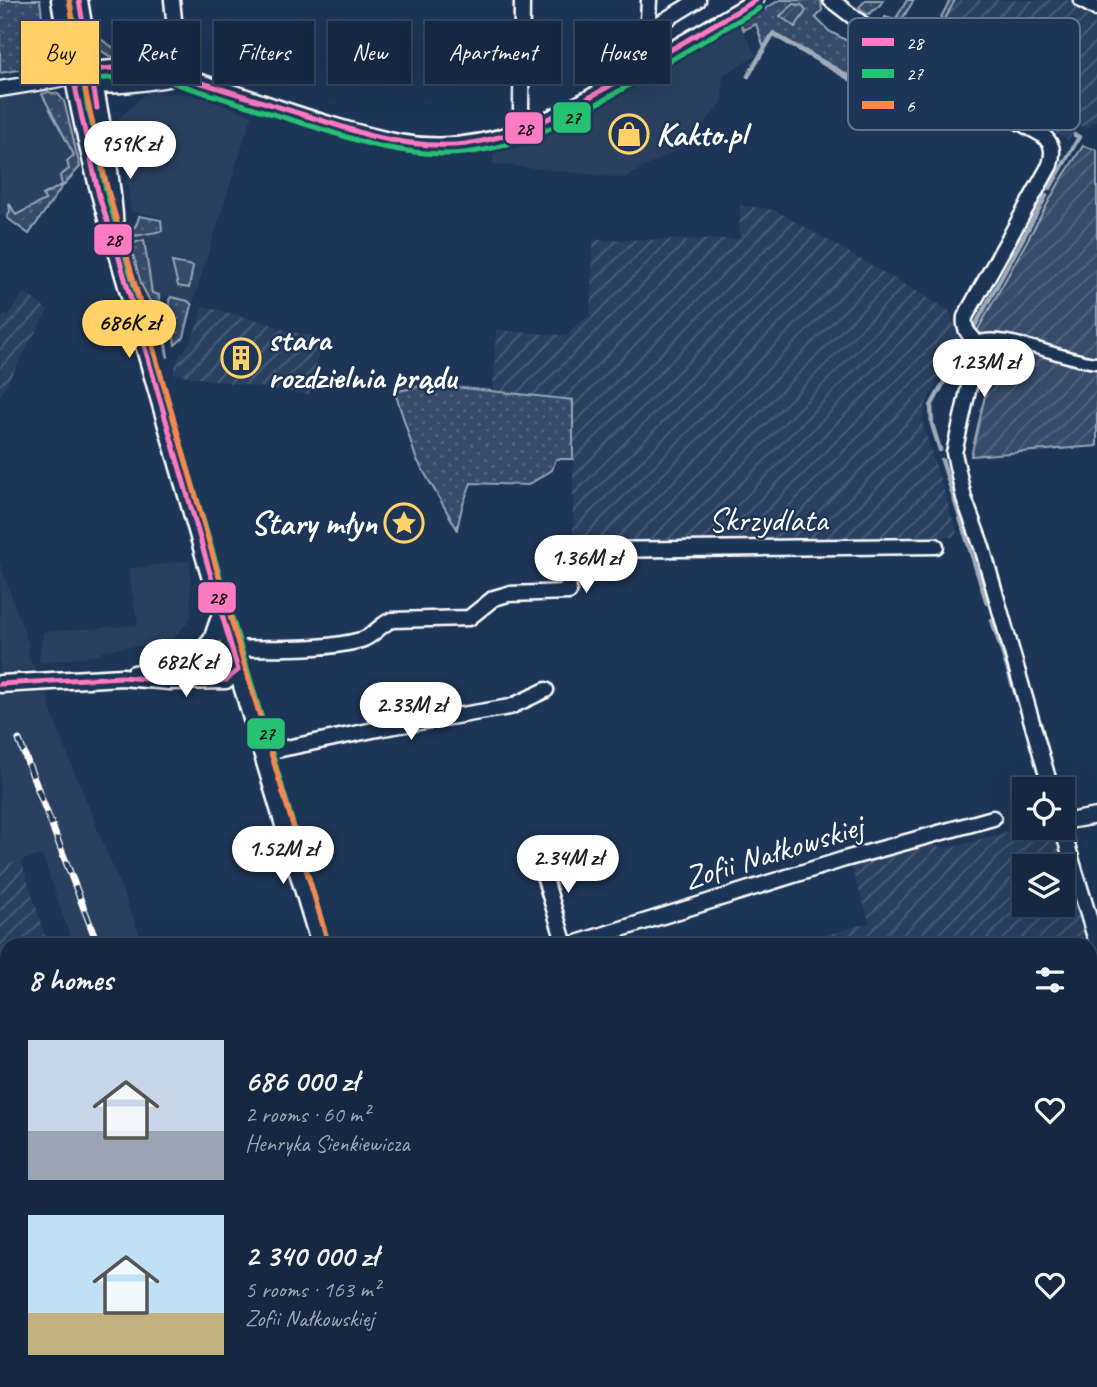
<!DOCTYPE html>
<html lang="en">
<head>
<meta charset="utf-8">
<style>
  :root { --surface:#162841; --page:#1f3048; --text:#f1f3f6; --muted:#9ea6b1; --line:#35445a; --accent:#ffd166 }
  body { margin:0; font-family:Caveat,sans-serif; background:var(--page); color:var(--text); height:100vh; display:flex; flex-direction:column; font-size:26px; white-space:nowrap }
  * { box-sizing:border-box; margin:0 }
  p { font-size:23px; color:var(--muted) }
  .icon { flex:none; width:38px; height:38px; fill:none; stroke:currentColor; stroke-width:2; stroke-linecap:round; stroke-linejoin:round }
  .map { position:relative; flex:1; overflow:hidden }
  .details { position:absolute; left:0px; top:938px; width:1097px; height:450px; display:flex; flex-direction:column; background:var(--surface); border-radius:21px 21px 0 0; box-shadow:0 7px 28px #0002,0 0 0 2px var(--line) }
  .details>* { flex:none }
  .top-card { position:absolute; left:21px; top:21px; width:700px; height:63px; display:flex; gap:14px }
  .buttons { position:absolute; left:1012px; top:777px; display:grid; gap:14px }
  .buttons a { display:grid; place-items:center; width:63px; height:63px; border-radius:0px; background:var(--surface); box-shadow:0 7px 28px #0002,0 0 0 2px var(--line); font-size:35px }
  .price { position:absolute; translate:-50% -60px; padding:0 16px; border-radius:24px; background:#fff; color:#222; font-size:23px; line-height:46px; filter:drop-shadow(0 2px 4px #0008) }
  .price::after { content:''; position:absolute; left:50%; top:42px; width:21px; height:16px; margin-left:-10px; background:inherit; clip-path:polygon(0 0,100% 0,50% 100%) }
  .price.on { background:var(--accent); color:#111 }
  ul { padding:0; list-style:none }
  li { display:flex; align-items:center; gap:21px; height:175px; padding:0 28px }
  li span { display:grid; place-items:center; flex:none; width:196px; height:140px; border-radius:0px; color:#555 }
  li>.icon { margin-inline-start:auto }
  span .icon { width:84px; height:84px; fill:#fffc; stroke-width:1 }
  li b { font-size:30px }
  h2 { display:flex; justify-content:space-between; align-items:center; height:84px; padding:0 28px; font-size:30px }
  .pill { padding:0 24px; border-radius:0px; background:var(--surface); box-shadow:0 7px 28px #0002,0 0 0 2px var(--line); font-size:24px; line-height:63px }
  .pill.on { background:var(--accent); color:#111 }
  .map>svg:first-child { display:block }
  .built { fill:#2a4161 }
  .industrial { fill:url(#industrial-furrows); fill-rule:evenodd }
  .grass { fill:url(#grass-dots); stroke:#9aa5b4; stroke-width:2 }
  .park { fill:url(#park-tufts); stroke:#9aa5b4; stroke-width:2 }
  .garden { fill:url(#garden-furrows); stroke:#9aa5b4; stroke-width:2 }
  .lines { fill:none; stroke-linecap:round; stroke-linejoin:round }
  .stream { stroke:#a0aab8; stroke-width:4.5 }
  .pedestrian-casing { stroke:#fff; stroke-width:15 }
  .minor-casing { stroke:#fff; stroke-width:19 }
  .tertiary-casing { stroke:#fff; stroke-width:21 }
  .secondary-casing { stroke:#fff; stroke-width:24 }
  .pedestrian { stroke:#1d3557; stroke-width:10 }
  .minor { stroke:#1d3557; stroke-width:14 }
  .tertiary { stroke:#1d3557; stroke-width:16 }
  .secondary { stroke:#1d3557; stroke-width:19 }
  .rail-casing { stroke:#fff; stroke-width:7 }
  .rail { stroke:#1d3557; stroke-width:4.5; stroke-dasharray:13; stroke-linecap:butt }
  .bus-1-casing { stroke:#1d3557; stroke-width:10 }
  .bus-2-casing { stroke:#1d3557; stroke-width:10 }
  .bus-3-casing { stroke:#1d3557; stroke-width:10 }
  .bus-1 { stroke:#fe7ac1; stroke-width:5 }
  .bus-2 { stroke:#26c172; stroke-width:5 }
  .bus-3 { stroke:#f88751; stroke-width:5 }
  .labels { text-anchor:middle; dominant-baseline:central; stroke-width:5; stroke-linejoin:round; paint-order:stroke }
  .poi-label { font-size:33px; font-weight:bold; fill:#fff; stroke:#1d3557; text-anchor:start }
  .street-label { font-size:33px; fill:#fff; stroke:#1d3557 }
  .key { fill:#1d3557; stroke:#617289; stroke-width:2 }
  .key-label { font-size:19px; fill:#fff }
  .line-badge { stroke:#1d3557; stroke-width:2.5 }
  .pale-badge-label { font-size:19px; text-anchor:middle; font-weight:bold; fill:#111 }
</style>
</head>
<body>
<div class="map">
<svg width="1097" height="1387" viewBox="0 0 1097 1387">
  <defs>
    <pattern id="industrial-furrows" width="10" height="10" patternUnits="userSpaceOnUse" patternTransform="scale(1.75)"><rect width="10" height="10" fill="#2a4161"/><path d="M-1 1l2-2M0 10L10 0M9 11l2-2" fill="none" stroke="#4a5e79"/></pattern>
    <pattern id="grass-dots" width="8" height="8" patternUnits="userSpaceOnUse" patternTransform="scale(1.75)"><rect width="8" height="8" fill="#364b69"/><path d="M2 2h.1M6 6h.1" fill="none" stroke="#546680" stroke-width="1.8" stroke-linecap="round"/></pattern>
    <pattern id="park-tufts" width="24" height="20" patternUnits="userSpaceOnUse" patternTransform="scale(1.75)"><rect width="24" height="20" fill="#364b69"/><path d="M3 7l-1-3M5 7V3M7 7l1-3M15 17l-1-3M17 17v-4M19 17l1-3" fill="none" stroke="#546680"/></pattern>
    <pattern id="garden-furrows" width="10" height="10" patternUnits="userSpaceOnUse" patternTransform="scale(1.75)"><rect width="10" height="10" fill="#364b69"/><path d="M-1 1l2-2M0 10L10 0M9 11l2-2" fill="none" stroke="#546680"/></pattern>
  </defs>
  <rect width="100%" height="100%" fill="#1d3557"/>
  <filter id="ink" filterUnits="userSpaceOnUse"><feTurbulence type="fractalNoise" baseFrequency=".0143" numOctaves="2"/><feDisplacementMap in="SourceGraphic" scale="14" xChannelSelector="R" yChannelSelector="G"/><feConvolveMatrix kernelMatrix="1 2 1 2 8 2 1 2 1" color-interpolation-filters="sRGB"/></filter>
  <g filter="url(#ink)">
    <!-- built -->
    <path class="built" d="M 741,25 L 756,56 L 723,75 L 722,102 L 688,144 L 624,178 L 492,164 L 494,153 L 513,149 L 551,135 Z
      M 44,89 L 45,96 L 63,103 L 78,168 L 61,188 L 29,234 L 0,213 L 0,96 Z
      M 147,92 L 187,93 L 252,115 L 192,305 L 187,301 L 152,293 L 141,284 L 129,237 L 155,232 L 162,226 L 160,217 L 131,211 L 119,118 Z
      M 190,560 L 191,618 L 171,642 L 103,650 L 99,655 L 40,663 L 39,658 L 43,632 L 138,625 L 128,569 Z
      M 0,563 L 28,643 L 28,657 L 36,670 L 0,672 Z
      M 45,693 L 49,697 L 49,705 L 56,725 L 144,945 L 73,945 L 42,855 L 0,866 L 0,696 Z"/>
    <!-- industrial -->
    <path class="industrial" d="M 955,0 L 1070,0 L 1097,15 L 1097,123 L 1094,121 L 1090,127 L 1078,126 L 1068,140 L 970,84 L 967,87 L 955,80 L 960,67 L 951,62 L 944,51 L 932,45 Z
      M 740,205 L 775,210 L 949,310 L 959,340 L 925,406 L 923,425 L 957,533 L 953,537 L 577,540 L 573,535 L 573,400 L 493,390 L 496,330 L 568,336 L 572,329 L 590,315 L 593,240 L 739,239 Z
      M 24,292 L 48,310 L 0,396 L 0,320 L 5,314 L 8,316 Z
      M 203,306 L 268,323 L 285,330 L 320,338 L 321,345 L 310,395 L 173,374 L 178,358 L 187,347 L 195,331 Z
      M 1024,827 L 1057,828 L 1085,935 L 1097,934 L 1097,1303 L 1090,1304 L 1090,945 L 792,945 L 870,922 L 851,867 L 929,845 L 949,848 ZM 1024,866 L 1062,866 L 1062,905 L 1024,905 Z
      M 21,860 L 48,945 L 7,945 L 7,1118 L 0,1095 L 0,866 Z
      M 1097,1349 L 1097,1387 L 982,1387 L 982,1381 L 1090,1381 L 1090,1351 Z
      M 113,1381 L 195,1381 L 196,1387 L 116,1387 Z"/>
    <!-- grass -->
    <path class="grass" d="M 0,0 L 40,0 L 46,48 L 36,67 L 0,73 Z
      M 780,0 L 821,0 L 822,10 L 816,18 L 829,31 L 873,55 L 879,46 L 886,43 L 929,68 L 941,79 L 939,82 L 941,85 L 854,78 L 773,32 L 764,48 L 756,24 L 744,30 L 740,23 Z
      M 866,0 L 883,0 L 880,5 L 869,14 L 864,13 L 859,7 Z
      M 907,0 L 914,0 L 899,24 L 908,29 C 898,33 889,36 884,25 L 885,17 L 895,20 Z
      M 950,0 L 955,0 L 932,44 L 944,51 L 933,55 L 920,49 L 919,44 L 920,36 L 929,40 Z
      M 93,34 L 124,55 L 125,58 C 107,59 97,51 93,34 Z
      M 58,40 C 60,56 59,68 42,73 L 50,57 L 54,42 Z
      M 48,92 L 58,94 L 64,101 L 80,167 L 61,188 L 29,234 L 7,218 L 10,211 L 9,203 L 16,215 L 45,200 L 43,195 L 62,185 L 60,176 L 69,169 L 67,161 L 74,155 L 42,94 Z
      M 139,216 L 161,220 L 162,231 L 129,237 L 127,224 L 129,229 C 135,229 138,222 139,216 Z
      M 144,240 L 152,293 L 159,295 L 168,358 L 158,317 L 141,284 L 130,244 Z
      M 171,297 L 188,301 L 192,305 L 184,337 L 175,345 L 169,300 Z
      M 428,384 L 573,400 L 573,459 L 556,459 L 552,470 L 528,485 L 471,483 L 462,507 L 457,529 L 416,458 L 395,392 Z"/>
    <!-- park -->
    <path class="park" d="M 172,262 L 193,266 L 189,288 L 178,286 Z
      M 0,1226 L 7,1245 L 7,1381 L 55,1381 L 57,1387 L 0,1387 Z"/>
    <!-- garden -->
    <path class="garden" d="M 794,4 L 803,6 L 806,11 L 795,27 L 780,16 Z
      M 1083,146 L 1097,150 L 1097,446 L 971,456 L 999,336 L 976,333 L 1059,183 Z"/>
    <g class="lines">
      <!-- stream -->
      <path class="stream" d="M 748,76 L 773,34 L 852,80 L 944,87 L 952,91
        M 1050,188 L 1079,137 L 1075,135
        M 972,331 L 1046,196
        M 940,450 L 932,424 L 931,406 L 967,340
        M 942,460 L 987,603
        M 992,620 L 1021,711 L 1025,710"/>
      <!-- pedestrian casing -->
      <g class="pedestrian-casing">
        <path id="pedestrian" d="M 977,343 C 997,329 1069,362 1097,363"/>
      </g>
      <!-- minor casing -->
      <g class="minor-casing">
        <path id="minor" d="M 172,0 L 180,76
          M 522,0 L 521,109 L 527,129
          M 649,0 L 648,20 L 664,54
          M 831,0 L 869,29 L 934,63 L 954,86 L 1041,134 C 1053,143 1054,151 1050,165 L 965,317 C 963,330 969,334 977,343 L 977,351 L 954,453 L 964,498 L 982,547 L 1051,789
          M 1081,0 L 1097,9
          M 652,28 L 698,0
          M 86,83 C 100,90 164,81 180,76
          M 0,89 L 73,77 L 91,70 L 134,66 L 161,66 L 180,76 C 253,97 325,127 399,142 C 491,159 562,114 637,70 C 677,46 717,23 756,0
          M 231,649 C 273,647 320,651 361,640 C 373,637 380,624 392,620 L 469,618 L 494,598 L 508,594 L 569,592 C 567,569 564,556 590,550 L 936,546
          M 262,753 L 383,728 L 510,707 L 546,690
          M 1062,822 L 1097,816
          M 1062,828 L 1097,944
          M 538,856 L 565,945
          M 570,945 L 845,859 L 993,818
          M 1090,1321 L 1097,1319
          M 800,1387 L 828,1381
          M 962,1387 L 963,1381"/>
      </g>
      <!-- tertiary casing -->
      <g class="tertiary-casing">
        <path id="tertiary" d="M 60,0 C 74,85 90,169 117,251 L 231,649 L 320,945
          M 79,0 C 91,76 110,151 115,228
          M 193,661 L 212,640 L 221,614
          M 134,674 C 176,664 196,657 238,670
          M 0,684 L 122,677 L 170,681 L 226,680 L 238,670
          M 441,1381 L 441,1387
          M 461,1381 L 466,1387"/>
      </g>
      <!-- secondary casing -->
      <g class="secondary-casing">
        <path id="secondary" d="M 0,1168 L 7,1187
          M 79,1381 L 81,1387"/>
      </g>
      <!-- pedestrian -->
      <use href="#pedestrian" class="pedestrian"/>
      <!-- minor -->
      <use href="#minor" class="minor"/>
      <!-- tertiary -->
      <use href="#tertiary" class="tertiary"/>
      <!-- secondary -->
      <use href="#secondary" class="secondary"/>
      <!-- rail casing -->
      <g class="rail-casing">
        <path id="rail" d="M 19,740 L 98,945
          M 216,1387 L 216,1381"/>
      </g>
      <!-- rail -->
      <use href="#rail" class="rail"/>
      <!-- bus-1 casing -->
      <g class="bus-1-casing">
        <path id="bus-1" d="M 79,0 L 97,108
          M 0,684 L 122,677 L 170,681 L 226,680 L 238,670 L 117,251 L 99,196 L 73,77 L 91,70 L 134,66 L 161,66 L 180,76 L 371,136 C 402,143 434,148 466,144 C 534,134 593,96 650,62 C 685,41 721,21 756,0"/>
      </g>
      <!-- bus-2 casing -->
      <g class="bus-2-casing">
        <path id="bus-2" d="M 70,1 L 88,110
          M 328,942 L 107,194 L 83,82 L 93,79 L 159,75 L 177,84 L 369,144 C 401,151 432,156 464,153 C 534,146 596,105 654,70 C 690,49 725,28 760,8"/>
      </g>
      <!-- bus-3 casing -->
      <g class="bus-3-casing">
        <path id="bus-3" d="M 69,0 L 86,93 L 107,187 L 239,647 L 328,942"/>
      </g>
      <!-- bus-1 -->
      <use href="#bus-1" class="bus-1"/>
      <!-- bus-2 -->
      <use href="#bus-2" class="bus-2"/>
      <!-- bus-3 -->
      <use href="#bus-3" class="bus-3"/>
    </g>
  </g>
  <!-- icons -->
  <defs>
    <g id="shop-ring" transform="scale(2.0125)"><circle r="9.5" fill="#1d3557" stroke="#ffd166" stroke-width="1.5"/><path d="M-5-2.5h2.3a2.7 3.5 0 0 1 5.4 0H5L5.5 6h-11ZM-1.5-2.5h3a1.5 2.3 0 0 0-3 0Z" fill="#ffd166"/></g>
    <g id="building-ring" transform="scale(2.0125)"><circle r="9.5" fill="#1d3557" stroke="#ffd166" stroke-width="1.5"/><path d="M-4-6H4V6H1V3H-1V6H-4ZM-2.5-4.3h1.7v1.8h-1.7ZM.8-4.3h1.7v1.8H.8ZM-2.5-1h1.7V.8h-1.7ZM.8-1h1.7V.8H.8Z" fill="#ffd166"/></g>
    <g id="sight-ring" transform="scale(2.0125)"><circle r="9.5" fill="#1d3557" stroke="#ffd166" stroke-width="1.5"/><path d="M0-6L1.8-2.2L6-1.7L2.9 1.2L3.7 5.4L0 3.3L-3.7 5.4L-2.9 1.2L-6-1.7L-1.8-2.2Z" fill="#ffd166"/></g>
  </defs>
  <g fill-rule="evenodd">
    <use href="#shop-ring" x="629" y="134"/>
    <use href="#building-ring" x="241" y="358"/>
    <use href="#sight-ring" x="404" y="523"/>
  </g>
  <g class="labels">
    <!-- poi labels -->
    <g class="poi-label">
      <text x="656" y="134">Kakto.pl</text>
      <text x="268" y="339">stara<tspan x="268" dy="38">rozdzielnia prądu</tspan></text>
      <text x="377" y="523" text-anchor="end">Stary młyn</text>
    </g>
    <!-- street labels -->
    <g class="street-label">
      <text x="768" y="520">Skrzydlata</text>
      <text transform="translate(773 852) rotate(-17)">Zofii Nałkowskiej</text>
    </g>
  </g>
  <!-- legend -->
  <rect x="848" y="18" width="232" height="112" rx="10" class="key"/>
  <rect x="862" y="38" width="32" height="8" fill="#fe7ac1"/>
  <rect x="862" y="69" width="32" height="9" fill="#26c172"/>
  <rect x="862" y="101" width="32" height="8" fill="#f88751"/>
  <g class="key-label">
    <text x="906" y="49">28</text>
    <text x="906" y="80">27</text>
    <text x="906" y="112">6</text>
  </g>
  <g class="line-badge">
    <rect x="552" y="101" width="40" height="33" rx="7" fill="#26c172"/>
    <rect x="504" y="111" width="40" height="34" rx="7" fill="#fe7ac1"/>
    <rect x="93" y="223" width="40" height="33" rx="7" fill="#fe7ac1"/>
    <rect x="197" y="581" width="40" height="33" rx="7" fill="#fe7ac1"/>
    <rect x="246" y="717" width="40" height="33" rx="7" fill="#26c172"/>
  </g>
  <g class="pale-badge-label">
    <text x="572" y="124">27</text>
    <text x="524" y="135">28</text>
    <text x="113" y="246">28</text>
    <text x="217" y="604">28</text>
    <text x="266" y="740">27</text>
  </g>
</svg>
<div class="buttons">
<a><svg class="icon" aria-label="locate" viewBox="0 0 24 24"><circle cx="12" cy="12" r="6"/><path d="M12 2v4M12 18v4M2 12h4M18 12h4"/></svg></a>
<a><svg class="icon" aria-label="layers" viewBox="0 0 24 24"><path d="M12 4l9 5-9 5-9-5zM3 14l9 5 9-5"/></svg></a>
</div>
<b class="price" style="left:130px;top:181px">959K zł</b>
<b class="price on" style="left:129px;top:360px">686K zł</b>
<b class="price" style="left:984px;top:399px">1.23M zł</b>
<b class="price" style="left:586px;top:595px">1.36M zł</b>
<b class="price" style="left:186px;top:699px">682K zł</b>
<b class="price" style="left:411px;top:742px">2.33M zł</b>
<b class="price" style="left:283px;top:886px">1.52M zł</b>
<b class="price" style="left:568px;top:895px">2.34M zł</b>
<div class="top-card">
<a class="pill on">Buy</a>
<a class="pill">Rent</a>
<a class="pill">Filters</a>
<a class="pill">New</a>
<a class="pill">Apartment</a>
<a class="pill">House</a>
</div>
<section class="details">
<h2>8 homes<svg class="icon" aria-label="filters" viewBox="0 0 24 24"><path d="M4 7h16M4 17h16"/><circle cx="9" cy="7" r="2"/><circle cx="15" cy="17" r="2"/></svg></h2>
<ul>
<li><span style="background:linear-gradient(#c9d6e8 65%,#9aa5b1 0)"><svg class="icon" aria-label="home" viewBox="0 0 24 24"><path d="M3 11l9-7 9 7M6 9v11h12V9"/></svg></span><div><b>686 000 zł</b><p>2 rooms · 60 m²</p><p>Henryka Sienkiewicza</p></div><svg class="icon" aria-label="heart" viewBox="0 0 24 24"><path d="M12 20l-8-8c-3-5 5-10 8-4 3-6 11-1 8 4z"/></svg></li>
<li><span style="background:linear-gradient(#bfe0f5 70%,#c2b280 0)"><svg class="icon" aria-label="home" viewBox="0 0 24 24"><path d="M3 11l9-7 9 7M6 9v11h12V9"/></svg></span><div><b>2 340 000 zł</b><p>5 rooms · 163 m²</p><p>Zofii Nałkowskiej</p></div><svg class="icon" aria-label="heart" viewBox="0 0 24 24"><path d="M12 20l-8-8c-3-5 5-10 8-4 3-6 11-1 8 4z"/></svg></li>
</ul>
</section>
</div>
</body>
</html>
